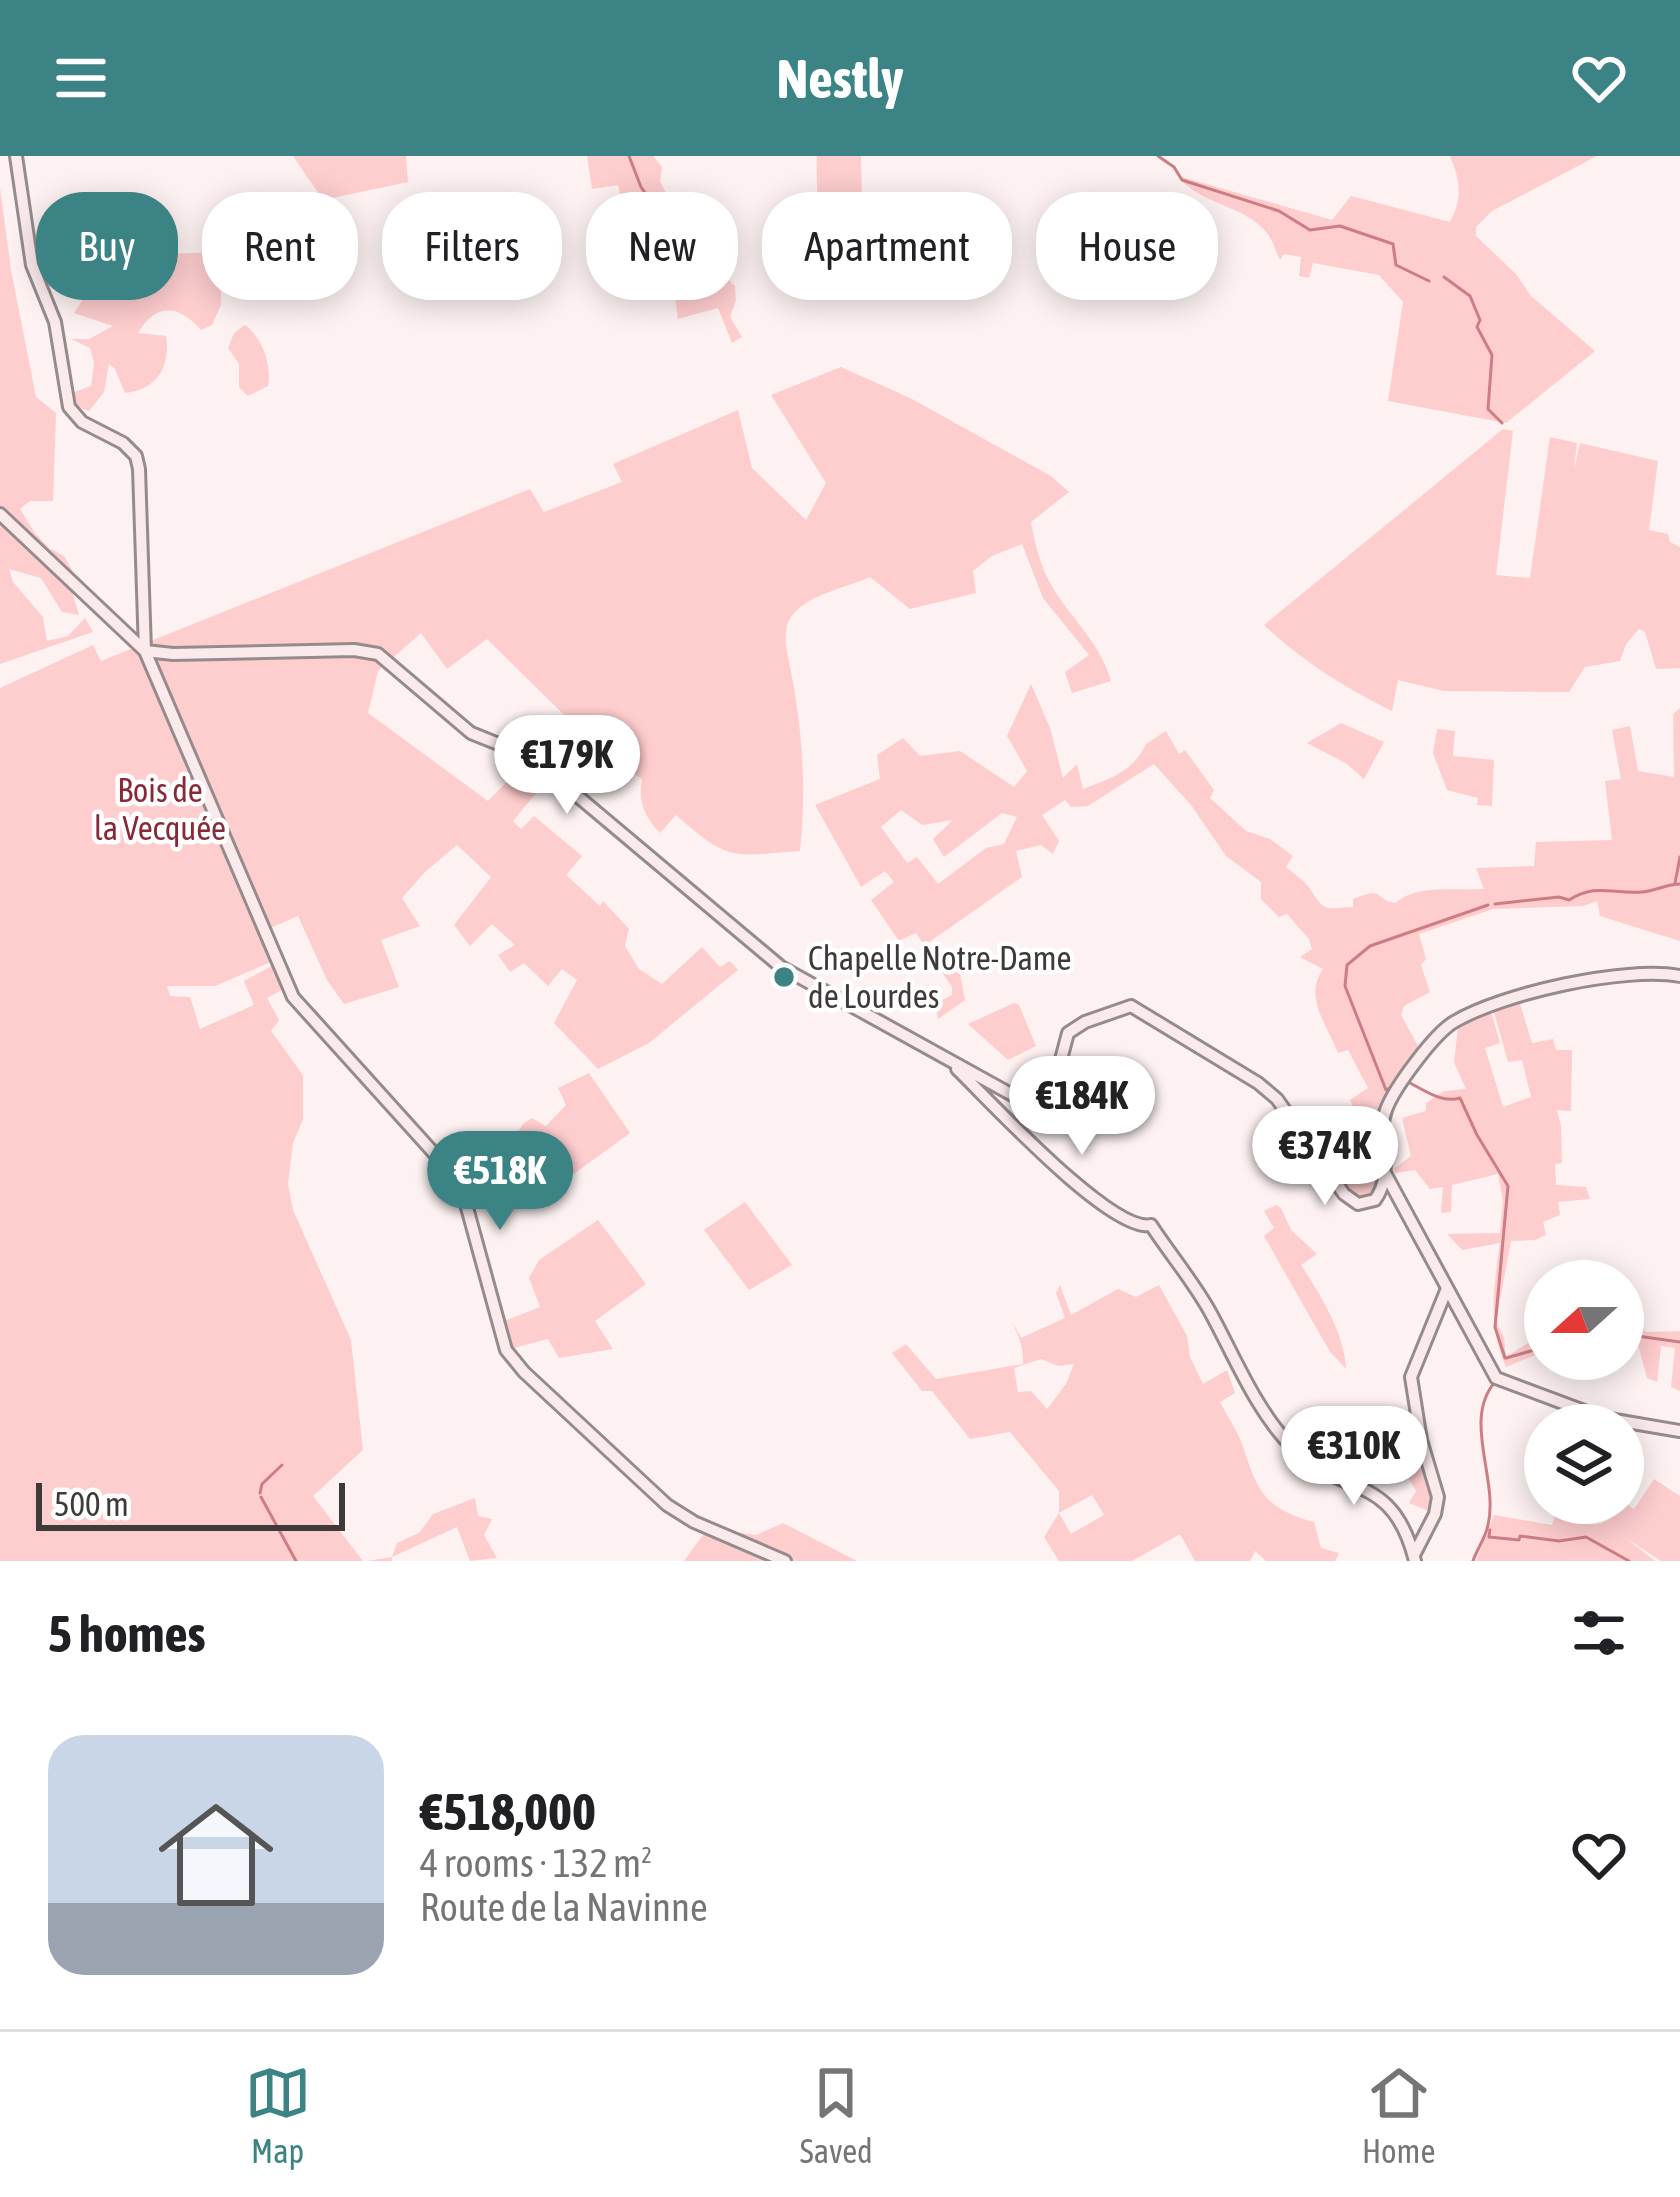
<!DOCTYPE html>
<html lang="en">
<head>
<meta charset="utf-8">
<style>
  :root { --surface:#fff; --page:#f6f6f6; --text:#202124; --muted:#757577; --line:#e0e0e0; --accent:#3b8384 }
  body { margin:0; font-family:"Asap Condensed",sans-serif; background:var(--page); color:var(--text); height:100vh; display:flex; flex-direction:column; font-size:45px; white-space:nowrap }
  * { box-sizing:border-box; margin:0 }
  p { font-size:39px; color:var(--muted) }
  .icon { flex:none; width:66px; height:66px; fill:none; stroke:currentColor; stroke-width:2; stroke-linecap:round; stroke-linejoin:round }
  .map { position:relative; height:1405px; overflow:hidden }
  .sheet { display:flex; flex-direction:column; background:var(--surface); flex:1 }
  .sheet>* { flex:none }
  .top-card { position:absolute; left:36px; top:36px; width:1608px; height:108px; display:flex; gap:24px }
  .needle { width:78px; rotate:249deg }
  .controls { position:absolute; left:1524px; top:1104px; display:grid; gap:24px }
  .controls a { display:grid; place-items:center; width:120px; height:120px; border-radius:50%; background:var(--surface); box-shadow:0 6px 30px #0003; font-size:60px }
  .scale { position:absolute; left:36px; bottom:30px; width:309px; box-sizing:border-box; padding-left:12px; border:6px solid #3f3a3a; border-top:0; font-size:33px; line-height:42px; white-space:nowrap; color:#3f3a3a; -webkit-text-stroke:9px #fff; paint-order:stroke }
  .price { position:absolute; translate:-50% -102px; padding:0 27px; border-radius:42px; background:#fff; color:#222; font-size:39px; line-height:78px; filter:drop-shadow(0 3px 6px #0008) }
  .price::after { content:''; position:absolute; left:50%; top:72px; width:36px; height:27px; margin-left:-18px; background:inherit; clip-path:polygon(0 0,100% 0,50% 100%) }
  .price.selected { background:var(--accent); color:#fff }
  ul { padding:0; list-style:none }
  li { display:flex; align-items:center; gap:36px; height:300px; padding:0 48px }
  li+li { border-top:3px solid var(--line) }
  li span { display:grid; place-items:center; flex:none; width:336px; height:240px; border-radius:36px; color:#555 }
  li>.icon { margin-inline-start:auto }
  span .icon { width:144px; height:144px; fill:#fffc; stroke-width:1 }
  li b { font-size:51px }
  h2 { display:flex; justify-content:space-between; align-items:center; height:144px; padding:0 48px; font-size:51px }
  .pill { padding:0 42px; border-radius:48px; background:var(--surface); box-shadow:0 6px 30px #0003; font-size:42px; line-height:108px }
  .pill.selected { background:var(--accent); color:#fff }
  header { display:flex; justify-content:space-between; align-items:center; height:156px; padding:0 48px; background:var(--accent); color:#fff; font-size:54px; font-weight:700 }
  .tab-bar { display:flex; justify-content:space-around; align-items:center; height:168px; border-top:3px solid var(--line); background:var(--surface); font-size:33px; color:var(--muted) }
  .tab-bar a { display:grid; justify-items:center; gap:6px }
  .tab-bar .selected { color:var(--accent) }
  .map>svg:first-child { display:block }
  .green { fill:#fecdce; fill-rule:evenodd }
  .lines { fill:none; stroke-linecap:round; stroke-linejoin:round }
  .stream { stroke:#cc7e83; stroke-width:3 }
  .secondary-casing { stroke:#968b8c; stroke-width:16 }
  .secondary { stroke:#fbeaeb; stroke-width:10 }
  .poi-dot { fill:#3b8384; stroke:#fff; stroke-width:4.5 }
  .labels { text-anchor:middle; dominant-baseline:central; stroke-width:9; stroke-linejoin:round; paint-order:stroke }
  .park-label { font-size:33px; fill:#872a37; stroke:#fff }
  .poi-label { font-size:33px; fill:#3f3a3a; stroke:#fff; text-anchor:start }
</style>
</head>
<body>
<header><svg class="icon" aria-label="menu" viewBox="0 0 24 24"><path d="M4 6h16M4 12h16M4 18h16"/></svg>Nestly<svg class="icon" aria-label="heart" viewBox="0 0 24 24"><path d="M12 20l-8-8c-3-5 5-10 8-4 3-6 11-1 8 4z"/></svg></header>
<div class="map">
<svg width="1680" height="1405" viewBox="0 0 1680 1405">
  <rect width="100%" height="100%" fill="#fdf1f1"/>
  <!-- green -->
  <path class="green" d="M 293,0 L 406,0 L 408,26 L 323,44 Z
    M 587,0 L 653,0 L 662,11 L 660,25 L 668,42 L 658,46 L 664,72 L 672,80 L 677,66 L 693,65 L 713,109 L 735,130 L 736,144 L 730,161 L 742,181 L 732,187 L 718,152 L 678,163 L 666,82 L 629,84 L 618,29 L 592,33 Z
    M 817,0 L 861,0 L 862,48 L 871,59 L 867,107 L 859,112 L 859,129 L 839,120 C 822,74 815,49 817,0 Z
    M 1450,0 L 1597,0 L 1492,55 L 1476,71 L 1476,80 L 1516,118 L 1531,140 L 1595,195 L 1506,267 L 1388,245 L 1403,146 L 1379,119 L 1313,107 L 1309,122 L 1299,120 L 1301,101 L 1284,98 L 1280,104 C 1276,96 1273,84 1267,77 C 1245,49 1198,48 1178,20 L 1332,64 L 1351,40 L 1450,66 C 1463,42 1460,24 1450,0 Z
    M 0,32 L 11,114 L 36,241 L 56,257 L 53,345 L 30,345 L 20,353 L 35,377 L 49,392 L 64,400 L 80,428 L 0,353 Z
    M 213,96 L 209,121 L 221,132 L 221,149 L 212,169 L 201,174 C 180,150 157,145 138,177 L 166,180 C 171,210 157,234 125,237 L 115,213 L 109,208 L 104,236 L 89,255 L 72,249 L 72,237 L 91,230 L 94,206 L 90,192 L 71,183 L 89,183 L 113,170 L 74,157 L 85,140 C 101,137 113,125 129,126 L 150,99 Z
    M 245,169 C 262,181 272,209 268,230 L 248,240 L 239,231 L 239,208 L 228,192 L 234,177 Z
    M 841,211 L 910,242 L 1051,320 L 1069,336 L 1031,366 C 1034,383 1039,405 1047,421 C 1065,458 1100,484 1111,525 L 1072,537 L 1065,516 L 1089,499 L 1043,442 L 1022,388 L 992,400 L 973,415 L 976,437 L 910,453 L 870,421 C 847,431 811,438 794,457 C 783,469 785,485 788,501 C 802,567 807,627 800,695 C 731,700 729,706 676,659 L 660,677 C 644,661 638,644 642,623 L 609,603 L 487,483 L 447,513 L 421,477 L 378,515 L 368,557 L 488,645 L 531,601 L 552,618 L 513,665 L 521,673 L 534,660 L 582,700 L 566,719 L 600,750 L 603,745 L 629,773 L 625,790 L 639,813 L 662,828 L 702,791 L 720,811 L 730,805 L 738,814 L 649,887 L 598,913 L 554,867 L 577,824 L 562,813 L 548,830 L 524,807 L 510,816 L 498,799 L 515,789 L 492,768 L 470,790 L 454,769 L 491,721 L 457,689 L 425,716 L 402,742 L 420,770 L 381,784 L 399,831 L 344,848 L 327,824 L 298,760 L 266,774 L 278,803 L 215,830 L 167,830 L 170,840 L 190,841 L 200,873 L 254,849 L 244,825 L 279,806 L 289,830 L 267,842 L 279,864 L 271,875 L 303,919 L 303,963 L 293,987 L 288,1028 L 293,1054 L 351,1184 L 363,1294 L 313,1340 L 363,1405 L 0,1405 L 0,532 L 93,489 L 101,505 L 530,333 L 544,356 L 622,326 L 613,308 L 738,254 L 752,312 L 806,364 L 826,327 L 771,239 Z
    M 1503,273 L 1513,275 L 1496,419 L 1530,422 L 1550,281 L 1577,287 L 1574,314 L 1580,287 L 1658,305 L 1649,374 L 1668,378 L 1670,386 L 1680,391 L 1680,512 L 1656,513 L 1645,476 L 1639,473 L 1626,488 L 1620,505 L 1585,511 L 1569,536 L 1444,535 L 1398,524 L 1392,555 C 1344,531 1303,506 1264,469 Z
    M 0,367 L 16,377 L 71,432 L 79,459 L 62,456 L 41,422 L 9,413 L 13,426 L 43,461 L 47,485 L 68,480 L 85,462 L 93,476 L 0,508 Z
    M 1031,528 L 1050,572 L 1063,622 L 1077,608 L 1083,633 C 1110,623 1134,615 1146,588 L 1166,575 L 1179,598 L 1185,594 L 1214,634 L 1210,642 L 1246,675 L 1270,683 L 1293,700 L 1286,711 C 1293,717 1305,725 1310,733 C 1326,758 1325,752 1353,751 L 1353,743 C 1386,730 1371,742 1396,747 C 1416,728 1457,735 1484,733 L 1476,712 L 1534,710 L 1536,686 L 1612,684 L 1605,625 L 1621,623 L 1612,574 L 1630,570 L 1638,615 L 1674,621 L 1673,558 L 1680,552 L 1680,785 L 1600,760 L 1597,745 L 1583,750 L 1493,753 L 1419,778 L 1426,803 L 1421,809 L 1430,836 L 1404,850 L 1401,859 L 1423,899 L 1379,964 L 1361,969 L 1350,944 L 1368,932 L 1348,894 L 1338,897 C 1328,870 1303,842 1323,813 L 1300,801 L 1312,793 L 1309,783 L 1287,758 L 1279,761 L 1261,743 L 1261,726 L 1226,700 L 1191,649 L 1154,608 L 1088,650 L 1071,651 L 1065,644 L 1042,659 L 1059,685 L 1053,698 L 1041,689 L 1016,695 L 1022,721 L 928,787 L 940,807 L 960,818 L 965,844 L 938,863 L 935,848 L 952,839 L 952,831 L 916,777 L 899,785 L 871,744 L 894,726 L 885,715 L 861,731 L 815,649 L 880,623 L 877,599 L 903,582 L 920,600 L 960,595 L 1014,631 L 1027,615 L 1007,580 ZM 901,654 L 922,669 L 953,664 L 933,683 L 944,701 L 1002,657 L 1017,661 L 1004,688 L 986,692 L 938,728 L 917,701 L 907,707 L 881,671 Z
    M 1341,567 L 1384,586 L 1364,623 L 1347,608 L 1307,587 Z
    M 1437,573 L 1455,575 L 1453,600 L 1494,604 L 1492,650 L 1477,649 L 1478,642 L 1447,634 L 1433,597 Z
    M 1518,841 L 1532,887 L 1553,883 L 1556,894 L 1572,894 L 1571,955 L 1557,954 L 1561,970 L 1562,1007 L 1555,1008 L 1556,1029 L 1586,1031 L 1590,1043 L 1558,1046 L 1560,1059 L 1543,1066 L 1546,1079 L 1535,1084 L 1511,1085 L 1496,1166 L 1504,1181 L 1506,1201 L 1545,1176 L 1545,1195 L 1506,1211 C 1487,1170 1494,1130 1500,1087 L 1462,1094 L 1447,1078 L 1500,1077 L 1503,1045 L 1498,1018 L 1452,1029 L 1451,1056 L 1441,1057 L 1443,1031 L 1430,1033 L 1415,1014 L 1395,1017 L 1394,1013 L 1411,1000 L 1402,962 L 1426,955 L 1426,947 L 1444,935 L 1466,933 L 1454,906 L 1459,863 L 1490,852 L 1500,887 L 1485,892 L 1503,951 L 1531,941 L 1522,904 L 1508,906 L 1492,849 Z
    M 1014,847 L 1019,849 L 1036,890 L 1008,904 L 968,868 Z
    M 589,917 L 630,977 L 567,1023 L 536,992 L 509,990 L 523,968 L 532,962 L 546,970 L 566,949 L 558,932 Z
    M 1383,997 L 1383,1019 L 1374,1041 L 1352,1043 L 1333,1018 Z
    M 745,1046 L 792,1109 L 749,1134 L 704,1074 Z
    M 1276,1049 L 1281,1052 L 1291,1074 L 1317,1098 L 1301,1109 C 1320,1138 1345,1178 1346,1213 L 1330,1196 L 1264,1080 L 1274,1072 L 1264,1055 Z
    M 598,1064 L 646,1128 L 595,1165 L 613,1193 L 559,1202 L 548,1183 L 506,1194 L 499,1167 L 540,1151 L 529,1122 L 539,1104 Z
    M 1060,1129 L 1071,1159 L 1118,1133 L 1136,1141 L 1159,1129 L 1187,1180 L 1190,1201 L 1203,1228 L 1227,1214 L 1235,1237 L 1220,1246 C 1227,1260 1237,1274 1242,1288 C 1257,1333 1263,1353 1314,1366 L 1321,1392 L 1339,1397 L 1335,1405 L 1266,1405 L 1255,1395 L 1250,1405 L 1195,1405 L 1180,1378 L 1132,1405 L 1059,1405 L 1044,1381 L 1059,1357 L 1059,1335 L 1010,1276 L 970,1283 L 932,1235 L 922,1235 L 892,1197 L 906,1188 L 936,1223 L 1023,1208 C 1024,1191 1018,1180 1012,1165 L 1021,1182 L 1065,1162 L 1056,1137 ZM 1041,1203 L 1058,1210 L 1074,1208 L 1066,1228 L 1047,1253 L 1031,1235 L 1018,1236 L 1014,1212 ZM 1092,1339 L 1104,1359 L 1071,1378 L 1059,1357 Z
    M 1640,1157 L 1645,1176 L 1680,1175 L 1680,1235 L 1671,1231 L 1675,1192 L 1661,1190 L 1657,1226 L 1647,1222 L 1637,1185 L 1623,1184 L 1623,1165 Z
    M 1417,1276 L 1435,1341 L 1434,1357 L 1409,1347 L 1416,1335 L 1399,1305 L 1411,1298 L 1408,1279 Z
    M 1654,1323 L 1680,1340 L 1680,1405 L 1661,1405 L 1626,1382 L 1655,1405 L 1476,1405 L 1494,1359 L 1552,1369 L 1555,1360 C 1590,1368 1601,1379 1625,1347 L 1634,1353 Z
    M 475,1342 L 478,1360 L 492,1363 L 484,1379 L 497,1402 L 470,1405 L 457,1371 L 392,1401 L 392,1405 L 367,1405 L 392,1401 L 397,1387 L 419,1377 L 433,1358 Z
    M 783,1367 L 857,1405 L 684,1405 L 708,1372 L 756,1379 Z"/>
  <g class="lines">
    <!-- stream -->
    <path class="stream" d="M 629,0 L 641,31 L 652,47 L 664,132
      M 1158,0 L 1174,11 L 1182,24 L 1279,55 L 1310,74 L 1340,70 L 1393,88 L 1396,109 L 1429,125
      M 1444,121 L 1470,140 L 1480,164 L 1477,171 L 1492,199 L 1488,253 L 1502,267
      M 1675,727 L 1680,701
      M 1495,748 L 1559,741 L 1569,744 C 1596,727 1611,738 1642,736 C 1656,735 1666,728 1680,728
      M 1406,925 C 1423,933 1441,948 1460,942 L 1477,979 L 1508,1030 L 1495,1171 L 1505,1202
      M 1393,930 L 1386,934 L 1345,830 L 1347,809 L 1370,790 L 1488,749
      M 1623,1178 L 1680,1186
      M 1506,1202 L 1545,1191
      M 260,1337 L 262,1328 L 282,1309
      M 261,1341 L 296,1405
      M 1490,1374 L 1489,1381 L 1519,1384 L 1520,1380 L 1559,1385 L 1586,1381 L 1629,1405
      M 1473,1405 C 1477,1393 1486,1381 1488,1369 C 1499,1324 1462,1264 1495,1226"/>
    <!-- secondary casing -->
    <g class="secondary-casing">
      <path id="secondary" d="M 16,0 L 32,109 L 55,166 L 69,251 L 82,266 L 123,287 L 136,300 L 139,313 L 145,495 L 293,841 L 460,1026 L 506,1194 L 524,1216 L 667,1349 L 694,1366 L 785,1405
        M 0,358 L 145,495 L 173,498 L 354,494 L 378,498 L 471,577 L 531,601 L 781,811 L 1027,947 L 1037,950 L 1050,945 L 1068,877 L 1085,866 L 1131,850 L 1258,927 L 1277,943 L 1344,1038 L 1358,1048 L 1375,1044 C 1396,1015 1375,984 1386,954 C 1394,932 1434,878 1454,866 C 1503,837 1625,810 1680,820
        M 957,913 C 990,945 1111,1077 1151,1069
        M 1386,1019 L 1496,1222 L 1603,1262 L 1680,1275
        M 1151,1069 C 1170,1098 1192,1124 1209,1154 C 1234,1199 1255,1253 1291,1290 C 1340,1343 1392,1313 1415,1405
        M 1415,1397 L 1435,1358 L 1438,1341 L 1421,1284 L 1411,1221 L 1446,1135"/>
    </g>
    <!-- secondary -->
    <use href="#secondary" class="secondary"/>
  </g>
  <!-- markers -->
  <circle class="poi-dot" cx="784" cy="821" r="12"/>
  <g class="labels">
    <!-- park labels -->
    <g class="park-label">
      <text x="160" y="634">Bois de<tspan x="160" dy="38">la Vecquée</tspan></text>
    </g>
    <!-- poi labels -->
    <g class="poi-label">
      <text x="808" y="802">Chapelle Notre-Dame<tspan x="808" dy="38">de Lourdes</tspan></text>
    </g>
  </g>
</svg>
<div class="controls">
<a><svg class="needle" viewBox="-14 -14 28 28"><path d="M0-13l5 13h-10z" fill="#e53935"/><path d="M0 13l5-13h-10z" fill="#757577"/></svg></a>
<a><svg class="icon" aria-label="layers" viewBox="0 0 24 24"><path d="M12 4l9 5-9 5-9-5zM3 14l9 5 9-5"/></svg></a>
</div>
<div class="scale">500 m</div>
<b class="price" style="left:567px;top:661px">€179K</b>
<b class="price" style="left:1082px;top:1002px">€184K</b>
<b class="price" style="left:1325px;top:1052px">€374K</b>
<b class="price selected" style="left:500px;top:1077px">€518K</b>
<b class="price" style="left:1354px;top:1352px">€310K</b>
<div class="top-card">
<a class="pill selected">Buy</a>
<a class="pill">Rent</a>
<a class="pill">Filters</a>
<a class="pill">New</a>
<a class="pill">Apartment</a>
<a class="pill">House</a>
</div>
</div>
<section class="sheet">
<h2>5 homes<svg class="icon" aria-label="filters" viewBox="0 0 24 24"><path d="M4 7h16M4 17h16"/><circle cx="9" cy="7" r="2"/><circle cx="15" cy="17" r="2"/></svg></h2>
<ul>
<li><span style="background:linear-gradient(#c9d6e8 70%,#9aa5b1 0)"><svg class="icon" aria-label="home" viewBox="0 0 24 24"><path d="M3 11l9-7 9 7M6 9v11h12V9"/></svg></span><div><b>€518,000</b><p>4 rooms · 132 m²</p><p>Route de la Navinne</p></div><svg class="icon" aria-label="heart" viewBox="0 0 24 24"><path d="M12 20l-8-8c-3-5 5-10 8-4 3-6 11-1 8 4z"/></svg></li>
</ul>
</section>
<nav class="tab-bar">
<a class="selected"><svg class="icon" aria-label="map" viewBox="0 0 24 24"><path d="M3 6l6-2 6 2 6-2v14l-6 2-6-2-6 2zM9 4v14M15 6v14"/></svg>Map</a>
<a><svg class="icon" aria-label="saved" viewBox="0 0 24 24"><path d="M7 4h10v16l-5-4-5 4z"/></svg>Saved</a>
<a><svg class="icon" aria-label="home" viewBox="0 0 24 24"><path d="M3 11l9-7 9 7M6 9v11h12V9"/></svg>Home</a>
</nav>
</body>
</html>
